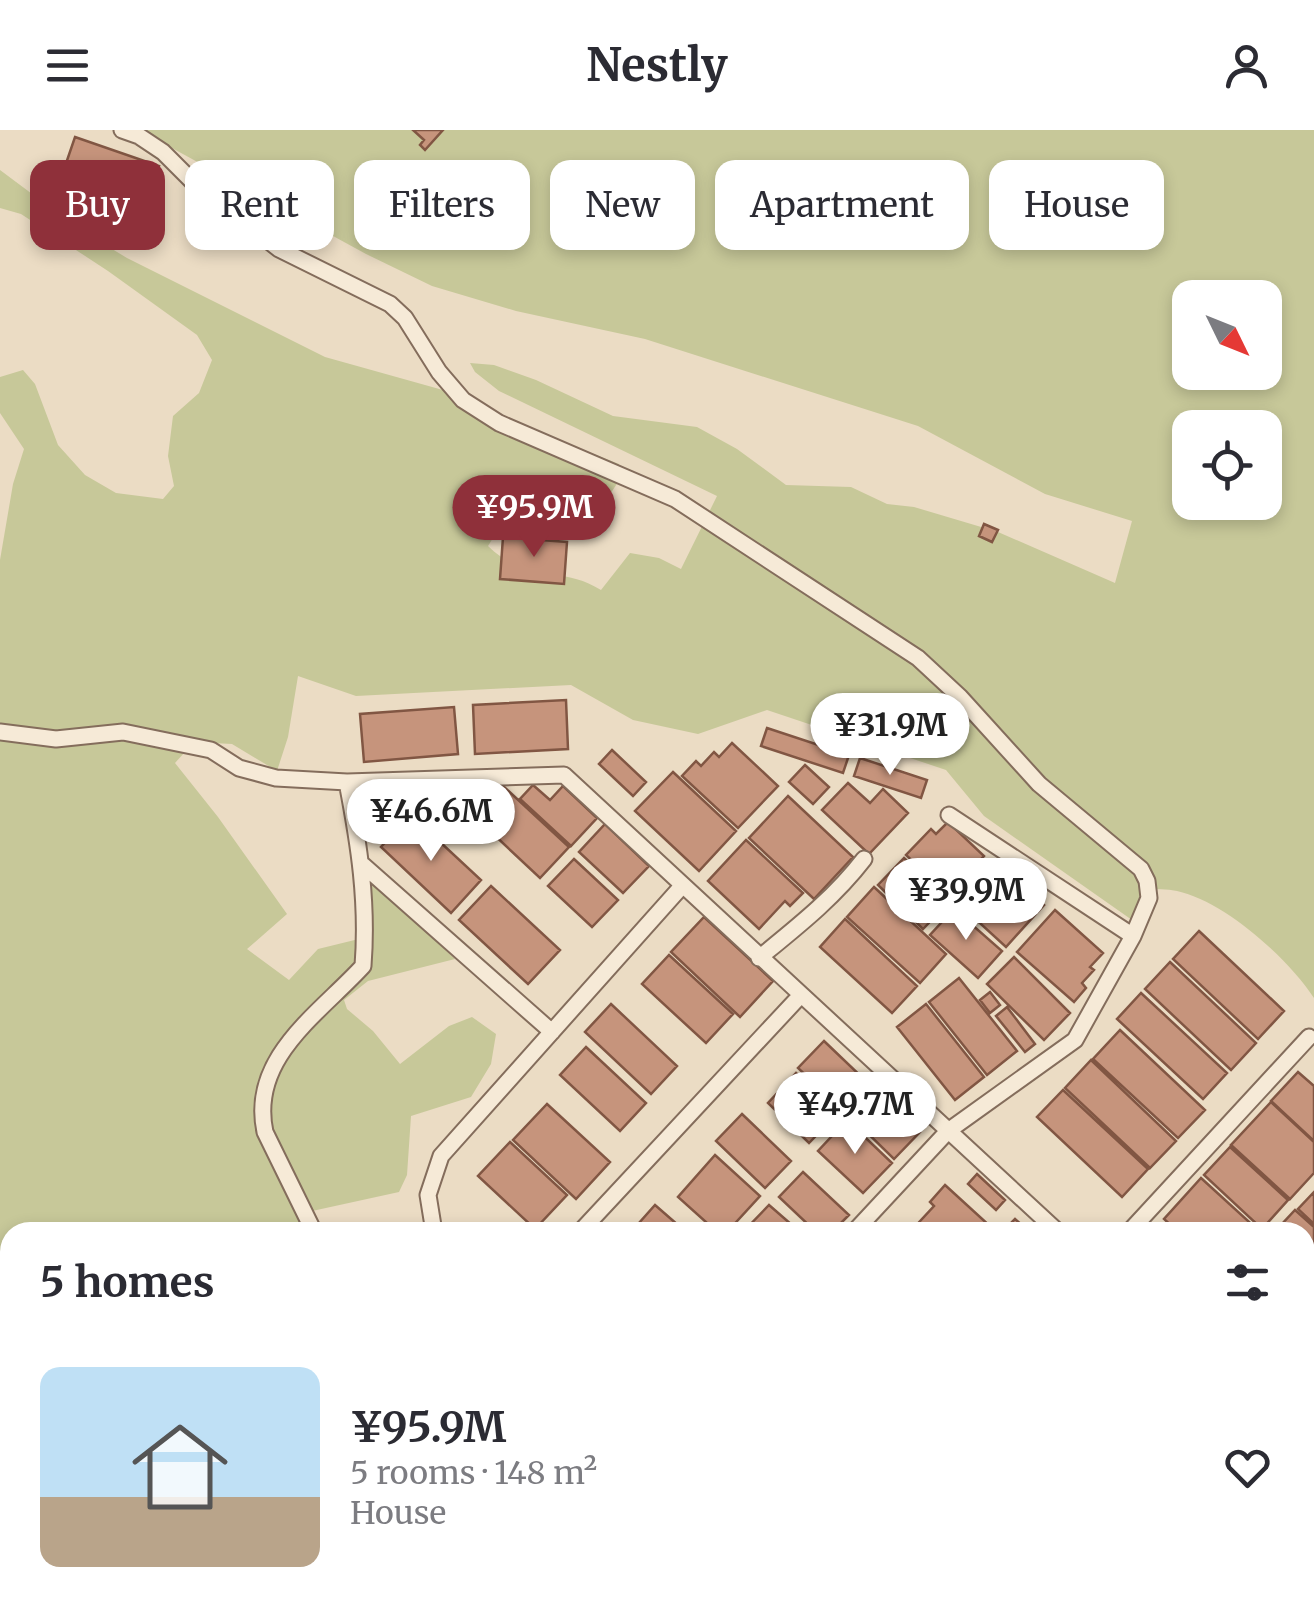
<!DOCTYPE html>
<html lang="en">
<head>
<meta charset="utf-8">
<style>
  :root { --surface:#fff; --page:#f2f2f3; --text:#2b2b33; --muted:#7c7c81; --accent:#8f303a }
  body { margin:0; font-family:Merriweather,serif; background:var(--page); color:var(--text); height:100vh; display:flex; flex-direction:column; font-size:38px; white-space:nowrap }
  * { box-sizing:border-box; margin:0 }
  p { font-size:32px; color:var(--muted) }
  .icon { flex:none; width:55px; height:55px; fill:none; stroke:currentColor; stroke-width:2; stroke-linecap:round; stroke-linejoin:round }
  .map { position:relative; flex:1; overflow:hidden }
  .drawer { position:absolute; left:0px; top:1092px; width:1315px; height:392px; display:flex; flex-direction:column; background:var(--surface); border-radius:30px 30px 0 0; box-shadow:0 5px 15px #0003 }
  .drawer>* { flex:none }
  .hud { position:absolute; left:30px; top:30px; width:1255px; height:90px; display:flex; gap:20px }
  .needle { width:65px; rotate:133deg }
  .tools { position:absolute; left:1172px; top:150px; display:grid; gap:20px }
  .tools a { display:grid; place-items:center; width:110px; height:110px; border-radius:20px; background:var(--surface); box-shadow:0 5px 15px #0003; font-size:50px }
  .price { position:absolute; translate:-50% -85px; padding:0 22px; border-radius:35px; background:#fff; color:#222; font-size:32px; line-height:65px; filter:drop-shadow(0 2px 5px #0008) }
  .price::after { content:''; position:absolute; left:50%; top:60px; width:30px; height:22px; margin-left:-15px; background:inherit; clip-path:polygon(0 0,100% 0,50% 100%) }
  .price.selected { background:var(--accent); color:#fff }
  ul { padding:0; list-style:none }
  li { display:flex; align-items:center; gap:30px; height:250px; padding:0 40px }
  li span { display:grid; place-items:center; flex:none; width:280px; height:200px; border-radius:20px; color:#555 }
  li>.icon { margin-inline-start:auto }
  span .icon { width:120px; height:120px; fill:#fffc; stroke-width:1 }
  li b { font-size:42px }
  h2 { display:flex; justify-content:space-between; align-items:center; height:120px; padding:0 40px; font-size:42px }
  .pill { padding:0 35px; border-radius:20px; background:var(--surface); box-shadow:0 5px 15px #0003; font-size:35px; line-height:90px }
  .pill.selected { background:var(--accent); color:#fff }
  header { display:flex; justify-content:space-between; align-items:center; height:130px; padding:0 40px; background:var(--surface); font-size:45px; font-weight:700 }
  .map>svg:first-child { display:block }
  .green { fill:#c7c899; fill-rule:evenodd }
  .building { fill:#c6947c; stroke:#815643; stroke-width:2.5 }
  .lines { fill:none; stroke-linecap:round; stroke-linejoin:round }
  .street-casing { stroke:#846d5c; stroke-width:19 }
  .street { stroke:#f6ead7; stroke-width:15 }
</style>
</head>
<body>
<header><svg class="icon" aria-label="menu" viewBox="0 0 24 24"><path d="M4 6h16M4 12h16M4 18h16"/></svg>Nestly<svg class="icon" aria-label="person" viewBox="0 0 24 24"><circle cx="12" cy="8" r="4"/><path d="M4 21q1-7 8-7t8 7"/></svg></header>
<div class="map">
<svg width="1314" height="1483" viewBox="0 0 1314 1483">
  <rect width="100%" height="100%" fill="#ebdcc4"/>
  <!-- green -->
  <path class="green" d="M 139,0 L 1314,0 L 1314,868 C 1288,828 1224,771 1177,761 C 1167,759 1155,759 1145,759 L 1132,790 L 984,686 L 946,640 L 767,580 L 698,604 L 633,590 L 571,555 L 356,566 L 298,546 L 288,607 L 277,641 L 232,614 L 194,612 L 175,633 L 218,687 L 287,784 L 247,819 L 289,850 L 318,819 L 371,806 L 368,747 L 455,829 L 368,851 L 344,870 L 347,879 L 373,901 L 400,934 L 449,896 L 472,887 L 496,904 L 491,934 L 471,967 L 411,986 L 407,1045 L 399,1062 L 303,1083 L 310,1102 L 10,1102 L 10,1475 L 235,1475 L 228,1483 L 0,1483 L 0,430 L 13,354 L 24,319 L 0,283 L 0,247 L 23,240 L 35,254 L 58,315 L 85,345 L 116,363 L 163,369 L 174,356 L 168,326 L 173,286 L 199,263 L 212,230 L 197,205 L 108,141 L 21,84 L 0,78 L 0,40 L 79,99 L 127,128 L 325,227 L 450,262 L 493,284 L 619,334 L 618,352 L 596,386 L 560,387 L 528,378 L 508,384 L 488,416 C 531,457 561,434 601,460 L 630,423 L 659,428 L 681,439 L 717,366 L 499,261 L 475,242 L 470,233 L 494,235 L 536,250 L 613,286 L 697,297 L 737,319 L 786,355 L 851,357 L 887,374 L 914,377 L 998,402 L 1115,453 L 1132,391 L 1045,364 L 918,296 L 645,209 L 516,181 L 432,156 L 366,124 ZM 1190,168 L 1265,168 L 1265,242 L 1190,242 ZM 1190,298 L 1265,298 L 1265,372 L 1190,372 Z
    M 1305,1366 L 1314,1370 L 1314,1483 L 1060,1483 L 1067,1475 L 1305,1475 Z"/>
  <!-- building -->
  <path class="building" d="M 413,0 L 443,0 L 425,20 L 420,15 L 424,10 Z
    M 75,7 L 159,36 L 153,51 L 146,49 L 137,75 L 61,48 Z
    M 984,394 L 998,400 L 992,412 L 979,406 Z
    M 503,407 L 567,412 L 564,454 L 500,449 Z
    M 566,570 L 568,619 L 475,624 L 473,575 Z
    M 454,577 L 458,624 L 364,632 L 360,584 Z
    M 767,598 L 849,625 L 843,643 L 761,616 Z
    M 732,613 L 778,656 L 738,698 L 682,646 L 696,631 L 701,636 L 714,622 L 719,627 Z
    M 612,620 L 646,652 L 633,666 L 599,634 Z
    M 860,628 L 927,650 L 921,668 L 854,646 Z
    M 805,635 L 829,657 L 813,674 L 789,652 Z
    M 673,642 L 736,701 L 699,741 L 635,681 Z
    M 848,653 L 870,673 L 883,659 L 908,683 L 869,724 L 822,680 Z
    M 471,655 L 488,671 L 502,655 L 569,717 L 540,748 L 457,670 Z
    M 533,655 L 550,670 L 563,656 L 597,688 L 571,716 L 520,669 Z
    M 788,666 L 853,727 L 814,769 L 749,708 Z
    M 411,685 L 481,750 L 451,783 L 381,717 Z
    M 948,692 L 984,726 L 948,764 L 906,725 L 931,699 L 936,704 Z
    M 605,694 L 649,736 L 623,763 L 579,722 Z
    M 746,710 L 803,763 L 790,776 L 785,771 L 759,799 L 708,751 Z
    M 904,728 L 949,772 L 923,799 L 878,755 Z
    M 574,729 L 618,770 L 592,797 L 548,756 Z
    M 998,732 L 1044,775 L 1006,817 L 959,774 Z
    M 491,756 L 560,820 L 528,854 L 459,790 Z
    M 874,757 L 946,824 L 920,853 L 847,787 Z
    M 954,779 L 1002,821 L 978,848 L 930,805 Z
    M 1055,780 L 1103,823 L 1090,837 L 1094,840 L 1082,853 L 1086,858 L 1074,872 L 1017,822 Z
    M 704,787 L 773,851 L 740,887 L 671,822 Z
    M 845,789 L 917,856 L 892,883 L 820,817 Z
    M 1199,801 L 1284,881 L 1258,909 L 1173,829 Z
    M 669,825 L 733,884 L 706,913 L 642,854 Z
    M 1014,827 L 1070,883 L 1044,910 L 987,854 Z
    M 1170,832 L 1256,913 L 1231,940 L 1145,859 Z
    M 959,848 L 1017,921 L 987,945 L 929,872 Z
    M 990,862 L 1000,875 L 990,883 L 980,870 Z
    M 1141,863 L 1227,943 L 1203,969 L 1117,889 Z
    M 611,874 L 677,936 L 651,964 L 585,902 Z
    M 926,874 L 984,947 L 955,970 L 897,897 Z
    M 1007,877 L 1035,914 L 1025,922 L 996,886 Z
    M 1120,900 L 1205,980 L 1178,1008 L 1093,929 Z
    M 824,911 L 867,952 L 841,979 L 798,938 Z
    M 586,917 L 646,973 L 620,1001 L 560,945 Z
    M 1091,930 L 1176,1011 L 1150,1038 L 1065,958 Z
    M 1298,942 L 1314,956 L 1314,1011 L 1271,971 Z
    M 796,943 L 838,983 L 809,1013 L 768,973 Z
    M 875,960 L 920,1002 L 894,1029 L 850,986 Z
    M 1063,960 L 1148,1039 L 1122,1067 L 1037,987 Z
    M 1271,972 L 1314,1012 L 1314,1043 L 1290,1069 L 1231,1015 Z
    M 547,974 L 610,1032 L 576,1069 L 513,1010 Z
    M 742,984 L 791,1031 L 765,1058 L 716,1011 Z
    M 847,990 L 892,1033 L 863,1063 L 818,1021 Z
    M 510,1012 L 567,1065 L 535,1099 L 478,1046 Z
    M 1230,1017 L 1288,1070 L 1262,1099 L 1204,1045 Z
    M 715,1025 L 760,1066 L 727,1102 L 717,1102 L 678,1067 Z
    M 803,1042 L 849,1085 L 832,1102 L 816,1102 L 779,1067 Z
    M 977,1044 L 1005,1070 L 996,1080 L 968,1054 Z
    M 1201,1048 L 1258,1100 L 1255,1102 L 1178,1102 L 1164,1089 Z
    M 945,1055 L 991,1097 L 986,1102 L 910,1102 L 934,1076 L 930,1072 Z
    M 1314,1062 L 1314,1094 L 1298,1079 Z
    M 655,1075 L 686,1102 L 631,1102 Z
    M 769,1075 L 800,1102 L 743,1102 Z
    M 1295,1080 L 1314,1097 L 1314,1123 L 1305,1115 L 1305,1102 L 1291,1102 L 1282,1094 Z
    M 1015,1089 L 1030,1102 L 1002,1102 Z
    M 1305,1143 L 1314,1152 L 1314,1175 L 1305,1185 Z
    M 1307,1232 L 1314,1238 L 1314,1281 L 1305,1273 Z
    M 1305,1278 L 1314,1287 L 1314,1333 L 1305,1325 Z
    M 1305,1329 L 1314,1337 L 1314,1360 L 1305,1351 Z
    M 527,1475 L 546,1475 L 552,1483 L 516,1483 Z
    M 549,1475 L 602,1475 L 608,1483 L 555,1483 Z
    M 762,1475 L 802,1475 L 811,1483 L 755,1483 Z
    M 810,1475 L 868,1475 L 877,1483 L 819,1483 Z
    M 969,1475 L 1020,1475 L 1012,1483 L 977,1483 Z"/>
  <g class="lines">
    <!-- street casing -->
    <g class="street-casing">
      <path id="street" d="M 122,0 L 139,6 L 163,22 L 193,52 L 279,119 L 390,174 L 405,188 L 439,242 L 463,270 L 499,293 L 675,369 L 918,528 L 960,567 L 1039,654 L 1141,739 L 1147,751 L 1149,768 L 1133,806 L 1075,910 L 948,1001 L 854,1102
        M 0,602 L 56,609 L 123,602 L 211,620 L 239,638 L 276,648 L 347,652 L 564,645 L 1058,1102
        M 949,685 L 1133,806
        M 363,735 L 552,902
        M 759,828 C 797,797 834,768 864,729
        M 314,1102 L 265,1002 C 249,928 319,884 363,836 C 368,772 359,714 347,652
        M 434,1102 L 428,1065 L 441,1026 L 682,756
        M 580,1102 L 800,866
        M 1129,1102 L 1309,907
        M 1305,1204 L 1314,1195
        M 0,1468 L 10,1467
        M 901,1475 L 910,1483
        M 233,1483 L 240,1475
        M 621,1483 L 631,1475
        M 1046,1483 L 1053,1475"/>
    </g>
    <!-- street -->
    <use href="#street" class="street"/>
  </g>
</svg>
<div class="tools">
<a><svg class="needle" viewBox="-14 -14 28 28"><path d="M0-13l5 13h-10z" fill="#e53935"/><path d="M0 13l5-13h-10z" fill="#7c7c81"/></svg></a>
<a><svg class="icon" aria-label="locate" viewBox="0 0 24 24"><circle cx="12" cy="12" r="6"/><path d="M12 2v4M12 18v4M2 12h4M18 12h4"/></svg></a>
</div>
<b class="price selected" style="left:534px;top:430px">¥95.9M</b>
<b class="price" style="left:890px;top:648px">¥31.9M</b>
<b class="price" style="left:431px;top:734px">¥46.6M</b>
<b class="price" style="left:966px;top:813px">¥39.9M</b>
<b class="price" style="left:855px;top:1027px">¥49.7M</b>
<div class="hud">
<a class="pill selected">Buy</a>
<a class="pill">Rent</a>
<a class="pill">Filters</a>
<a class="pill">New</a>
<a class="pill">Apartment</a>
<a class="pill">House</a>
</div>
<section class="drawer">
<h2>5 homes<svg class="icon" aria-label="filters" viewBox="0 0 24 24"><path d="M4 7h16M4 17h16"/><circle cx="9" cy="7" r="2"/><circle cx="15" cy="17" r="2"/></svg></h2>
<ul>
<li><span style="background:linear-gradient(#bfe0f5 65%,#b9a48a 0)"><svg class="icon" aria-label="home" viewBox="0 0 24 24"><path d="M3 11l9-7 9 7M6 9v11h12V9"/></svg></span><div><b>¥95.9M</b><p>5 rooms · 148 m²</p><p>House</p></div><svg class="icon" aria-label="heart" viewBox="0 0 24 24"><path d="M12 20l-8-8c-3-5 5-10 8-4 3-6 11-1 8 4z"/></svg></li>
</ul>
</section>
</div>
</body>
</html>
